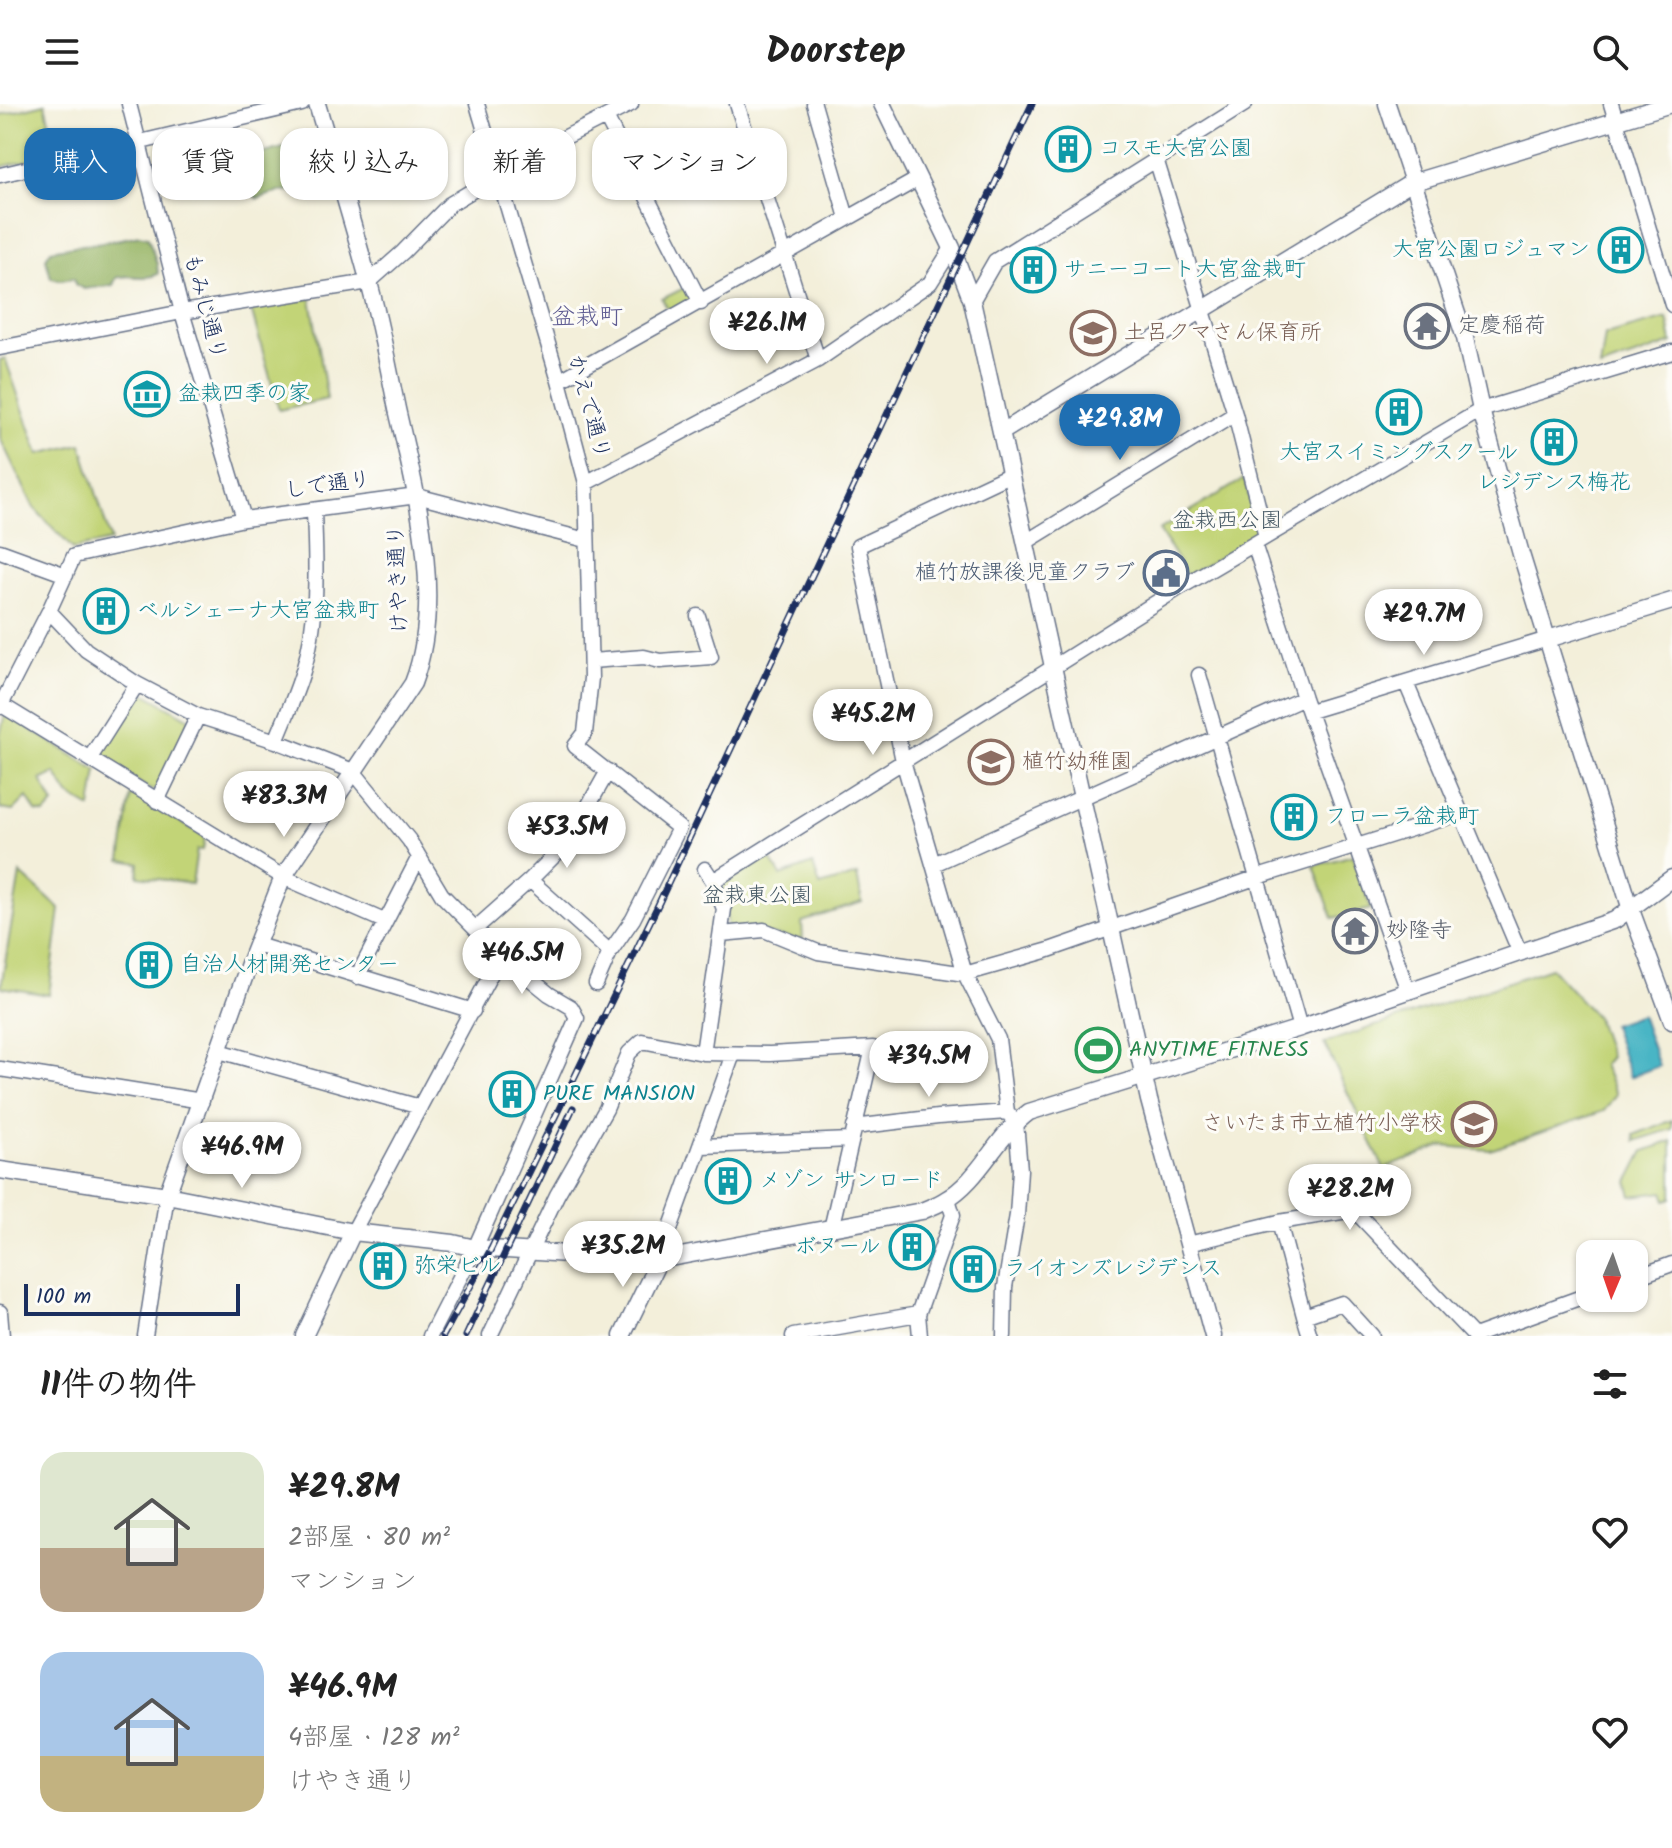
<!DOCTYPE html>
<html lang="ja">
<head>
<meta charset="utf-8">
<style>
  :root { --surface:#fff; --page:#f6f6f6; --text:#222; --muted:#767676; --accent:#1f6fb2 }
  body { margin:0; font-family:Kalam,"Klee One",sans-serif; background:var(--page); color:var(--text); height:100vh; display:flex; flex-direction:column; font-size:30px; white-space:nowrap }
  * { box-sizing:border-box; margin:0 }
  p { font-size:26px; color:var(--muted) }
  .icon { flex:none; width:44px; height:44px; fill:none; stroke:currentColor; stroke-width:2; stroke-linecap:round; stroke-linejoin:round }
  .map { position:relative; height:1232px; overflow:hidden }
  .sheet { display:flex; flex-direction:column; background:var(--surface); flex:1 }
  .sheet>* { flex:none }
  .guide { position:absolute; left:24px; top:24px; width:800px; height:72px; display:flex; gap:16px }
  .needle { width:52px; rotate:182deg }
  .tools { position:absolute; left:1576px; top:1136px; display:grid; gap:16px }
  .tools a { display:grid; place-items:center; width:72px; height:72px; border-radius:16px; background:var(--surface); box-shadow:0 2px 6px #0004; font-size:40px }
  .scale { position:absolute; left:24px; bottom:20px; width:216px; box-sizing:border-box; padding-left:8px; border:4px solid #1b2f5e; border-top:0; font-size:22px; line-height:28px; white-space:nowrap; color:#1b2f5e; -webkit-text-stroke:6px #fdfcf7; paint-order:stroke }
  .price { position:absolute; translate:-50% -68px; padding:0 18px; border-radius:28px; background:#fff; color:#222; font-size:26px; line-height:52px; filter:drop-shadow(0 2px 4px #0008) }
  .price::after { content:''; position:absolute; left:50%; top:48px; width:24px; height:18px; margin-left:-12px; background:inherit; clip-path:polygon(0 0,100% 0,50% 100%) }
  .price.current { background:var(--accent); color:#fff }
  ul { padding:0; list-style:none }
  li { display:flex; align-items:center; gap:24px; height:200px; padding:0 40px }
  li span { display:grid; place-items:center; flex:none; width:224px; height:160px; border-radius:24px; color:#555 }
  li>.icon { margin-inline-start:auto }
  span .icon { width:96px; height:96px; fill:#fffc; stroke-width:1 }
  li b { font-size:34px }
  h2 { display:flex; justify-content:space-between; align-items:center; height:96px; padding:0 40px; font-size:34px }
  .pill { padding:0 28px; border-radius:24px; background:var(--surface); box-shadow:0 2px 6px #0004; font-size:28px; line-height:72px }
  .pill.current { background:var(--accent); color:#fff }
  header { display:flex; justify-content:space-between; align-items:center; height:104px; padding:0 40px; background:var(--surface); font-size:36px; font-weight:700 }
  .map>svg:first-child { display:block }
  .green { fill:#c2d477; stroke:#6e826a; stroke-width:2 }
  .forest { fill:#99b668; stroke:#5a7263; stroke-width:2 }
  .water { fill:#49b5c5; stroke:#327292; stroke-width:2 }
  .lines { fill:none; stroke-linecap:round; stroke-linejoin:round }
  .minor-casing { stroke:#677289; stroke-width:17 }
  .tertiary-casing { stroke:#677289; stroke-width:19 }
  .minor { stroke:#fff; stroke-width:14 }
  .tertiary { stroke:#fff; stroke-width:16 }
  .rail-casing { stroke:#1b2f5e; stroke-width:7 }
  .rail { stroke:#fdfcf7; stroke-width:4; stroke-dasharray:12; stroke-linecap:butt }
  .labels { text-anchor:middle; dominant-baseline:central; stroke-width:6; stroke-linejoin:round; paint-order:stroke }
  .culture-label { font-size:22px; fill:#0d838f; stroke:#fdfcf7; text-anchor:start }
  .street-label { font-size:22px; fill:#1b2f5e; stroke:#fdfcf7 }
  .worship-label { font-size:22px; fill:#5b616d; stroke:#fdfcf7; text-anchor:start }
  .education-label { font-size:22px; fill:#785e54; stroke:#fdfcf7; text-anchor:start }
  .park-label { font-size:22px; fill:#455864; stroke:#fdfcf7 }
  .service-label { font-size:22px; fill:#4e5e75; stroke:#fdfcf7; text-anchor:end }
  .leisure-label { font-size:22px; fill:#27864d; stroke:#fdfcf7; text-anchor:start }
  .neighbourhood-label { font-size:24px; fill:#5e5c92; stroke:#fdfcf7 }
</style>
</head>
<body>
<header><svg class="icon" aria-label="menu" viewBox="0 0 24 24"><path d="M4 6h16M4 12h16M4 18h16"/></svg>Doorstep<svg class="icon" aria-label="search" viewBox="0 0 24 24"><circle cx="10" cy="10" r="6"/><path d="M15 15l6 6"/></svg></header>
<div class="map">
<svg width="1672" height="1232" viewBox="0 0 1672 1232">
  <rect width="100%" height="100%" fill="#fdfcf7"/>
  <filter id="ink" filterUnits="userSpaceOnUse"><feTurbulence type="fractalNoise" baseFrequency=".0125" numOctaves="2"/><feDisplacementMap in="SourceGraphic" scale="16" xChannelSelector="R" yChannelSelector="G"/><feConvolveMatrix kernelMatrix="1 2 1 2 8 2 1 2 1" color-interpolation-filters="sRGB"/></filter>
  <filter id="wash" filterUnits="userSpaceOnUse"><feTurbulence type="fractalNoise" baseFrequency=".006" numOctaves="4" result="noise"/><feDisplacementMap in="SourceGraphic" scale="32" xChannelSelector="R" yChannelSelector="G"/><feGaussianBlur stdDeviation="1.8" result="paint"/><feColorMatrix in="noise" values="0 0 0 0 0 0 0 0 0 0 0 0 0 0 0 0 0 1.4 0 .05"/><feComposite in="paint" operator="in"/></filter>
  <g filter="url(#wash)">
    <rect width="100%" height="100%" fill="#f3efda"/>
    <!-- green -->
    <path class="green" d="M 45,0 L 57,50 L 0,63 L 0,11 Z
      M 686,183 L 691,193 L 689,199 L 670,209 L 662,195 Z
      M 311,194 L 327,295 L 279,306 L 251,205 Z
      M 1667,214 L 1672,239 L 1600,264 L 1605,231 Z
      M 5,254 L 39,350 L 81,340 L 111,437 L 73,445 L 34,404 L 0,334 L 0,256 Z
      M 1244,375 L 1258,423 L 1256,432 L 1187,472 L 1159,426 Z
      M 142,588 L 190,615 L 157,685 L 150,686 L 97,650 L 135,592 Z
      M 5,610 L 97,666 L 91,704 L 69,691 L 55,669 L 41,676 L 54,700 L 45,710 L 36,708 L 27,693 L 13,707 L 0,705 L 0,631 Z
      M 131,688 L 205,733 L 203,746 L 197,746 L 192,780 L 138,772 L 139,759 L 121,756 Z
      M 768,750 L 781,772 L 813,760 L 820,782 L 857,771 L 862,798 L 802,818 L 803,836 L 728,823 L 720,778 Z
      M 1353,751 L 1371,805 L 1333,814 L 1314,762 Z
      M 20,769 L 60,805 L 49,891 L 1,883 Z
      M 1551,864 L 1596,913 L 1610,953 L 1603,961 L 1616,990 L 1604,1007 L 1490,1046 L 1442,1042 L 1384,1065 L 1324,939 Z
      M 1672,1016 L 1672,1025 L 1635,1037 L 1634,1031 Z
      M 1672,1037 L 1672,1094 L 1666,1096 L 1663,1088 L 1632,1092 L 1628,1078 L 1644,1047 Z"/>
    <!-- forest -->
    <path class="forest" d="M 306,38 L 315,40 L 327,80 L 291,88 L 280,87 L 258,95 L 248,88 L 235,72 L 238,56 Z
      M 139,131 L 148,133 L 157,160 L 158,170 C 144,177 130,169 116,174 L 113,181 L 84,185 L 76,181 L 74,174 L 60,176 L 51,174 L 46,154 L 51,146 C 80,140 110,139 139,131 Z"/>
    <!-- water -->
    <path class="water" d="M 1641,911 L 1659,962 L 1630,973 L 1612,921 Z"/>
  </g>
  <g filter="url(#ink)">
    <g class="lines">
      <!-- minor casing -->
      <g class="minor-casing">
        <path id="minor" d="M 129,0 L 182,208 L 244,415
          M 477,0 L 559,277 L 586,379 L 591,574 L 585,629 L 575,642 L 679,724 L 633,815 L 610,848 L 596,880
          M 737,0 L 818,256
          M 814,0 L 847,114
          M 1611,0 L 1672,201
          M 606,13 L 701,199
          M 1156,55 L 1235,310 L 1266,433
          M 0,71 L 302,0
          M 972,197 L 995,157 L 1245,0
          M 0,244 L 182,208 L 369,178 L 403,148 L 450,100 L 540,46 L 631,0
          M 559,277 L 918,75
          M 586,379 L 818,256 L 930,179 L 952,144
          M 1026,438 L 1235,310
          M 1254,440 L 1304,594 L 1408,887
          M 0,447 L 66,471
          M 49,507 L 86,546 L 137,580 L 198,612 L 276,637 L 353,667 L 409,736 L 442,791 L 501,851 L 549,890 L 571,903 L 577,914 L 475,1144 L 430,1232
          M 591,557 L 644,553 L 660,557 L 711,553 L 698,512
          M 1199,571 L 1300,924
          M 1406,579 L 1520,849
          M 0,600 L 283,773 L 384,817
          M 0,603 L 49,507 L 74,452 L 244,415 L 417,392 L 586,436
          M 1310,607 L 1548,535
          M 276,637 C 285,614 296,591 303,567 C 319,517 316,460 314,407
          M 90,654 L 137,580
          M 157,697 L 198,612
          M 934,760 L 1304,594
          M 530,776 L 610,848
          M 713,777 L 1176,486 L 1481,306 L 1672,248
          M 476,824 L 530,776 L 568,738 L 608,667
          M 721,830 L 764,826 L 818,848 L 965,870 L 1046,847 L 1258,773 L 1462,709
          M 257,841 L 473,907
          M 357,873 L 419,753
          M 219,947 L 420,1003
          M 703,949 L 724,805 L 713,777 L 705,765
          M 0,965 L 202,997
          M 854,1023 L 938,1013 L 1007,1008
          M 702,1042 L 851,1036
          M 1279,1118 L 1304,1212
          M 353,1128 L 501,851
          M 1188,1140 L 1279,1118 L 1354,1106 L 1474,1232 L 1590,1190
          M 659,1156 L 733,950
          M 1634,1174 L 1672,1160
          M 0,1208 L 2,1232
          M 918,1210 L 920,1232
          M 145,1232 L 167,1091
          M 490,1232 L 557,1091 L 606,1005 L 629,949 L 642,937 L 703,949 L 770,950 L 873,944 L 831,1125
          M 793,1232 L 918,1210 L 953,1111 L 948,1095
          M 1004,1232 L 1005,1183 L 1017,1111 L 1020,1066 L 1016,1018 L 1007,1008 L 998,935 L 965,870 L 903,657 L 858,442 L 1011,370
          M 1310,1232 L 1304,1212 L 1342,1199 L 1372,1232"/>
      </g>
      <!-- tertiary casing -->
      <g class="tertiary-casing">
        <path id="tertiary" d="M 882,0 L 952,144 L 972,197 L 1149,996 L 1213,1232
          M 1387,0 L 1465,234 L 1481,306 L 1521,450 L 1631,806 L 1672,917
          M 1002,328 L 1411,79 L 1671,0
          M 1548,535 L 1672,497
          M 0,1066 L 167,1091 L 353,1128 L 453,1139 L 475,1144 L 659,1156 L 922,1107 C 930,1103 938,1101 945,1096 C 980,1076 996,1032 1029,1008 L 1300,924 L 1615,816 L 1672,774
          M 167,1091 L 250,857 L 283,773 L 413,579 C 445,495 416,389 397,305 C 388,262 380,217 368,175 C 352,116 334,58 317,0
          M 304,1232 L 353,1128
          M 622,1232 L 659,1156"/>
      </g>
      <!-- minor -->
      <use href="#minor" class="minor"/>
      <!-- tertiary -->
      <use href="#tertiary" class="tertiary"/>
      <!-- rail casing -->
      <g class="rail-casing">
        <path id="rail" d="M 443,1232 L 491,1145 L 658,801 L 1032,0
          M 466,1232 L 573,1004"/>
      </g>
      <!-- rail -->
      <use href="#rail" class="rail"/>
    </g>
  </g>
  <!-- icons -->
  <defs>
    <g id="building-ring" transform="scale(2.3)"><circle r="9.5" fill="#fdfcf7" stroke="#0f9aa8" stroke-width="1.5"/><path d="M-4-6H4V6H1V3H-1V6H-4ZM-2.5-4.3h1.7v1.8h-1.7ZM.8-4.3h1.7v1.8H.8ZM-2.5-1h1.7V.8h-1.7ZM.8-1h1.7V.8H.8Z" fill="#0f9aa8"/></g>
    <g id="temple-ring" transform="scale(2.3)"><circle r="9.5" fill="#fdfcf7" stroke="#6b7280" stroke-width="1.5"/><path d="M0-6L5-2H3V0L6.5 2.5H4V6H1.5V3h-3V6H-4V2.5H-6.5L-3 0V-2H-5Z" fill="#6b7280"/></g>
    <g id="school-ring" transform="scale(2.3)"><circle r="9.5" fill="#fdfcf7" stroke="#8d6e63" stroke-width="1.5"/><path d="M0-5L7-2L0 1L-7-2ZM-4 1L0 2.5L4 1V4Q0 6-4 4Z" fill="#8d6e63"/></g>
    <g id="museum-ring" transform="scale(2.3)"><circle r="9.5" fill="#fdfcf7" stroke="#0f9aa8" stroke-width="1.5"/><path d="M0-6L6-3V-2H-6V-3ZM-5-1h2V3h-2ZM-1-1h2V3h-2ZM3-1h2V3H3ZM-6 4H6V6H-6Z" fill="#0f9aa8"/></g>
    <g id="civic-ring" transform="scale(2.3)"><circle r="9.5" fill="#fdfcf7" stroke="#5c6f8a" stroke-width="1.5"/><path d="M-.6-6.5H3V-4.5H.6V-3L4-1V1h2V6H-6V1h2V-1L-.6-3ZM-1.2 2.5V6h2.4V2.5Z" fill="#5c6f8a"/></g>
    <g id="stadium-ring" transform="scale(2.3)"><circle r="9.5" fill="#fdfcf7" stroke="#2e9e5b" stroke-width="1.5"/><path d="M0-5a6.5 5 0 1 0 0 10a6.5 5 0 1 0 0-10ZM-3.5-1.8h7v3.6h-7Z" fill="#2e9e5b"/></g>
  </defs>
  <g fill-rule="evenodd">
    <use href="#building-ring" x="1068" y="45"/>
    <use href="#building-ring" x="1621" y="146"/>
    <use href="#building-ring" x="1033" y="166"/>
    <use href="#temple-ring" x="1427" y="222"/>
    <use href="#school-ring" x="1093" y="229"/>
    <use href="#museum-ring" x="147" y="290"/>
    <use href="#building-ring" x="1399" y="308"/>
    <use href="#building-ring" x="1554" y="338"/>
    <use href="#civic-ring" x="1166" y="469"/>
    <use href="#building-ring" x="106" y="507"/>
    <use href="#school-ring" x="991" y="658"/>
    <use href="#building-ring" x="1294" y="713"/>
    <use href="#temple-ring" x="1355" y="827"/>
    <use href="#building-ring" x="149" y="861"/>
    <use href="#stadium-ring" x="1098" y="946"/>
    <use href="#building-ring" x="512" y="990"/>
    <use href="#school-ring" x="1474" y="1020"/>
    <use href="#building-ring" x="728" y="1077"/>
    <use href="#building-ring" x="912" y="1143"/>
    <use href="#building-ring" x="383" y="1162"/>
    <use href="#building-ring" x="973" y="1165"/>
  </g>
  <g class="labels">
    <!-- culture labels -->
    <g class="culture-label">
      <text x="1099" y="45">コスモ大宮公園</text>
      <text x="1590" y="146" text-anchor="end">大宮公園ロジュマン</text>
      <text x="1064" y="166">サニーコート大宮盆栽町</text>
      <text x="178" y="290">盆栽四季の家</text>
      <text x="1399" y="349" text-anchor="middle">大宮スイミングスクール</text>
      <text x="1554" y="379" text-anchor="middle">レジデンス梅花</text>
      <text x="137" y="507">ベルシェーナ大宮盆栽町</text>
      <text x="1325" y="713">フローラ盆栽町</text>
      <text x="180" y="861">自治人材開発センター</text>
      <text x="543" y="990">PURE MANSION</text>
      <text x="759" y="1077">メゾン サンロード</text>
      <text x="881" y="1143" text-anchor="end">ボヌール</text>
      <text x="414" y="1162">弥栄ビル</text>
      <text x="1004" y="1165">ライオンズレジデンス</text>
    </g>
    <!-- street labels -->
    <g class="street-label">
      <text transform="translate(204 203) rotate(75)">もみじ通り</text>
      <text transform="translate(588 303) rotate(75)">かえで通り</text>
      <text transform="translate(328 382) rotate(-8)">しで通り</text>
      <text transform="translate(399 475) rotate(-92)">けやき通り</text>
    </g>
    <!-- worship labels -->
    <g class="worship-label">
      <text x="1458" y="222">定慶稲荷</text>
      <text x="1386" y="827">妙隆寺</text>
    </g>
    <!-- education labels -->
    <g class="education-label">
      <text x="1124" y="229">土呂クマさん保育所</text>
      <text x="1022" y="658">植竹幼稚園</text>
      <text x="1443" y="1020" text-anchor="end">さいたま市立植竹小学校</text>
    </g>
    <!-- park labels -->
    <g class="park-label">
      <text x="1227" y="417">盆栽西公園</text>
      <text x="757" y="792">盆栽東公園</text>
    </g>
    <!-- service labels -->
    <g class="service-label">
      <text x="1135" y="469">植竹放課後児童クラブ</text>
    </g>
    <!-- leisure labels -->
    <g class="leisure-label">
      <text x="1129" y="946">ANYTIME FITNESS</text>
    </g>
    <!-- neighbourhood labels -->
    <g class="neighbourhood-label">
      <text x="587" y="213">盆栽町</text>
    </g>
  </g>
</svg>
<div class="tools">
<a><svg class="needle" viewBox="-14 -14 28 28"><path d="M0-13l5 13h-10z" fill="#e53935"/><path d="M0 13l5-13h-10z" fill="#767676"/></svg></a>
</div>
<div class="scale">100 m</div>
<b class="price" style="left:767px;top:262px">¥26.1M</b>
<b class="price current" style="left:1120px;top:358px">¥29.8M</b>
<b class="price" style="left:1424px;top:553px">¥29.7M</b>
<b class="price" style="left:873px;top:653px">¥45.2M</b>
<b class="price" style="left:284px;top:735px">¥83.3M</b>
<b class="price" style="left:567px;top:766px">¥53.5M</b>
<b class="price" style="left:522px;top:892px">¥46.5M</b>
<b class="price" style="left:929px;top:995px">¥34.5M</b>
<b class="price" style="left:242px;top:1086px">¥46.9M</b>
<b class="price" style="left:1350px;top:1128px">¥28.2M</b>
<b class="price" style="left:623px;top:1185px">¥35.2M</b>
<div class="guide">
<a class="pill current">購入</a>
<a class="pill">賃貸</a>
<a class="pill">絞り込み</a>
<a class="pill">新着</a>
<a class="pill">マンション</a>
</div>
</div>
<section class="sheet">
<h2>11件の物件<svg class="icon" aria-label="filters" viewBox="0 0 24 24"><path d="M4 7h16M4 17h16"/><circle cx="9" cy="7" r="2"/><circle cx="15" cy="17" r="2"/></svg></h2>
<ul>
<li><span style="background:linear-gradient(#dfe7d0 60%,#b9a48a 0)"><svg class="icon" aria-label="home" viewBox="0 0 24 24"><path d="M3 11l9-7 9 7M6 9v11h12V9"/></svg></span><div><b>¥29.8M</b><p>2部屋 · 80 m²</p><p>マンション</p></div><svg class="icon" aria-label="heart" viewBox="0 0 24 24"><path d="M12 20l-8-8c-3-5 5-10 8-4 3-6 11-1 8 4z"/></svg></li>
<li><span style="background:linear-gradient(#a9c7e8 65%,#c2b280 0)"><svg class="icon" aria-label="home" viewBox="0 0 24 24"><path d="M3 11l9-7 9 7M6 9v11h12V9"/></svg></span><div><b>¥46.9M</b><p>4部屋 · 128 m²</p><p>けやき通り</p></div><svg class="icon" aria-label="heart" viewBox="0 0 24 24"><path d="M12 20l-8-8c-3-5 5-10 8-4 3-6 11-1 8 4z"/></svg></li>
</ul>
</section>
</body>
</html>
